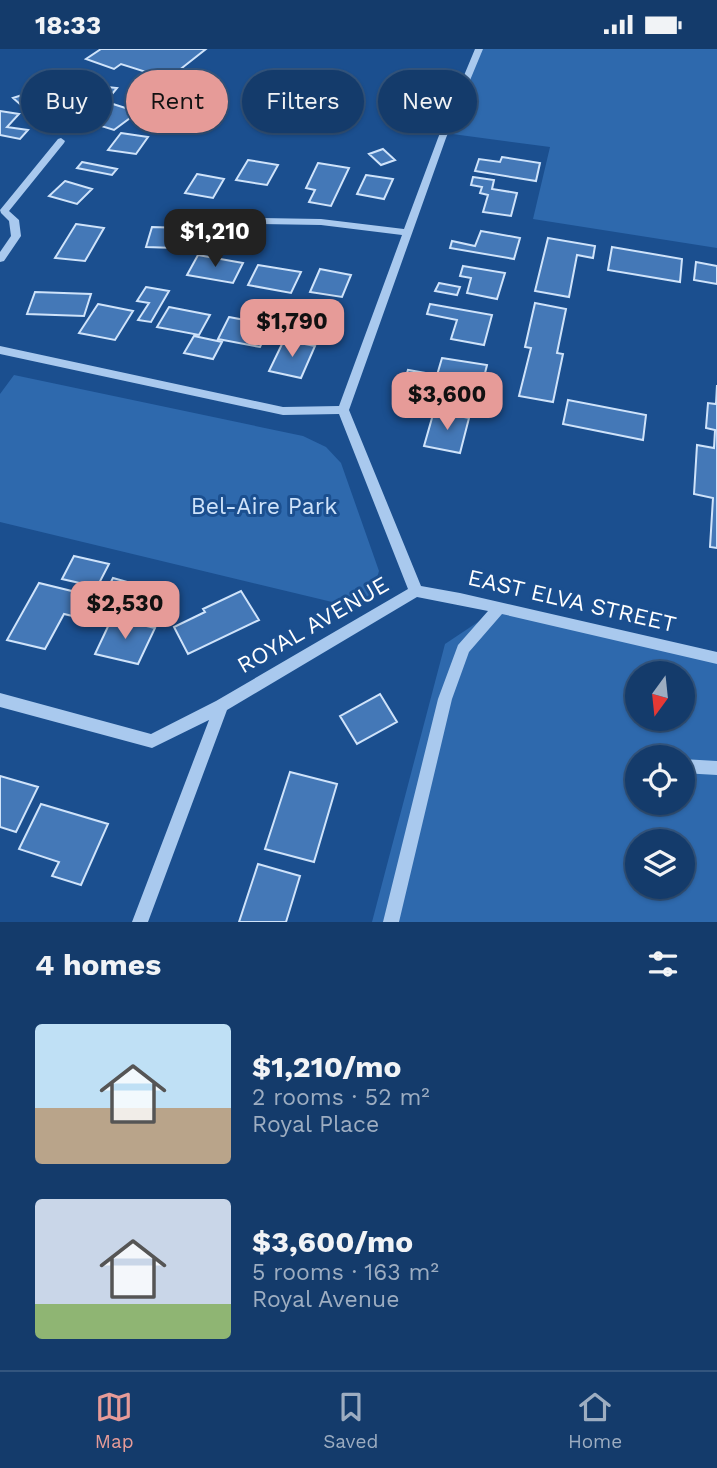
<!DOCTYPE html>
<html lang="en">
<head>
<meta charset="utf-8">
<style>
  :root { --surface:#143b6b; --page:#1d4271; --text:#f1f3f6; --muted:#9dadc1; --line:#33557e; --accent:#e69b98 }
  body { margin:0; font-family:"Work Sans",sans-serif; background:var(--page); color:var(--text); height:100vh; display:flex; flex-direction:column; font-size:26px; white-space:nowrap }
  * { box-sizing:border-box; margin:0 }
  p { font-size:23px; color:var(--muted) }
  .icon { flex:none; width:38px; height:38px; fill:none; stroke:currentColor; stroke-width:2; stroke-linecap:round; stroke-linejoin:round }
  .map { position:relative; height:873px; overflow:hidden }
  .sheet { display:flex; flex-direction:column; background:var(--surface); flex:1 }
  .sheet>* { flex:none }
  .top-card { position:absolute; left:21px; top:21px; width:676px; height:63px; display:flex; gap:14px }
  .needle { width:46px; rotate:195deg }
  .controls { position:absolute; left:625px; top:612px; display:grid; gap:14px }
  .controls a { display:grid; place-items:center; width:70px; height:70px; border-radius:50%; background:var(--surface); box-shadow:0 2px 5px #0004,0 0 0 2px var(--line); font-size:35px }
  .price { position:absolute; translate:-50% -60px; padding:0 16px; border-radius:14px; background:var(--accent); color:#111; font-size:23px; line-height:46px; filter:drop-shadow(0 2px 4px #0008) }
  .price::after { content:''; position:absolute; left:50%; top:42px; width:21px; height:16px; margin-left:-10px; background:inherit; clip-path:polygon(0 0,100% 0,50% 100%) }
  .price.on { background:#222; color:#fff }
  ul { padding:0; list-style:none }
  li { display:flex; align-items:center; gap:21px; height:175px; padding:0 35px }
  li span { display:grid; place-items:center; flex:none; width:196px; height:140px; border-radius:7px; color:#555 }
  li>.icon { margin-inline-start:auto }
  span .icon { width:84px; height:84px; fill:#fffc; stroke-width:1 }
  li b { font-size:30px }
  h2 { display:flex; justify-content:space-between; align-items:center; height:84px; padding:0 35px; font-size:30px }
  .tag { padding:0 24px; border-radius:32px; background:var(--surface); box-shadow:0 2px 5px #0004,0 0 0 2px var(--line); font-size:24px; line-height:63px }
  .tag.on { background:var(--accent); color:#111 }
  .status { display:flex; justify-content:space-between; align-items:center; height:49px; padding:0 35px; background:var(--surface); direction:ltr }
  .status svg { height:19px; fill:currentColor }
  .menu { display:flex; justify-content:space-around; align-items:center; height:98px; border-top:2px solid var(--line); background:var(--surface); font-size:19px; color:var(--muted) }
  .menu a { display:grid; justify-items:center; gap:4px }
  .menu .on { color:var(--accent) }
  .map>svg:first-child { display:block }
  .green { fill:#2e69ad; fill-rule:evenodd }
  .building { fill:#4478b7; stroke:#cfe3fa; stroke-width:2 }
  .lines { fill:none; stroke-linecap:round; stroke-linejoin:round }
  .minor { fill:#a9c9ee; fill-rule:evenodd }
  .labels { text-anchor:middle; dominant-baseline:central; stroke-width:6; stroke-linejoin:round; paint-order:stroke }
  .park-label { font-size:23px; fill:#cfe3fa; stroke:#1b4f8f }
  .street-label { font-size:23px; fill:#fff; stroke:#1b4f8f }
</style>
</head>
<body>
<div class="status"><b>18:33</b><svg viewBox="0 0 49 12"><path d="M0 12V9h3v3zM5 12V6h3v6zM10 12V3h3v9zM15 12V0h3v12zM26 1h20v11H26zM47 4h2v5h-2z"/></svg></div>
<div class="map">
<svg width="717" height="873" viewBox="0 0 717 873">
  <rect width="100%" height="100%" fill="#1b4f8f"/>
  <!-- green -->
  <path class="green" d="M 479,0 L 717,0 L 717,199 L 533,170 L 550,98 L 445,84 Z
    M 14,326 L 303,387 L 326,398 L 341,414 L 379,522 L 373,543 L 353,558 L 0,473 L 0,345 Z
    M 499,559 L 717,609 L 717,873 L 372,873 L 445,595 ZM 637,625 L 682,625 L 682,670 L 637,670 ZM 637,709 L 682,709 L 682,754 L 637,754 ZM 637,793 L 682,793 L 682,838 L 637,838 Z"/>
  <!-- building -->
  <path class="building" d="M 101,0 L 206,0 L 168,30 L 121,15 L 114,20 L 86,10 Z
    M 107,38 L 117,39 L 99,61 L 89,60 Z
    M 25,45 L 41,58 L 29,63 L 13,49 Z
    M 57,52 L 86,56 L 76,69 L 47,66 Z
    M 113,55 L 138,63 L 114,81 L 82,71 L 88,63 L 99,64 Z
    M 0,62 L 19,65 L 7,78 L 28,81 L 20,90 L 0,86 Z
    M 121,84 L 148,88 L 136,105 L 108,101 Z
    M 383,100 L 395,111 L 381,116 L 369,105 Z
    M 502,108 L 540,114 L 536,132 L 475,122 L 479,110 L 500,113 Z
    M 248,111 L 278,116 L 267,136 L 236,131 Z
    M 82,113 L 117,120 L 112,126 L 77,119 Z
    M 318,114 L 349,119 L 331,157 L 309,153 L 315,141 L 306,139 Z
    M 197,125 L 224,130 L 213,149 L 185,144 Z
    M 366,126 L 393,130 L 384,150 L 357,145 Z
    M 473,128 L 494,131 L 492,140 L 517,144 L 511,167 L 483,163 L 488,146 L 480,144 L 482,138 L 471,136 Z
    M 65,132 L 92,140 L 77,155 L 49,147 Z
    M 76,175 L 104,179 L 85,212 L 55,209 Z
    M 152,178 L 181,179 L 176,199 L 146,198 Z
    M 481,182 L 520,189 L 514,210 L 450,199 L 452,192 L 475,197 Z
    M 548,189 L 595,197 L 593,209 L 577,206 L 569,248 L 535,242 Z
    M 612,198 L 682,210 L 680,233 L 608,221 Z
    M 198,206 L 243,214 L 233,234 L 187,226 Z
    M 696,213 L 717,217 L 717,235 L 694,231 Z
    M 258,216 L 301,223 L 291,244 L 248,236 Z
    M 463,217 L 505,224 L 497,250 L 467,244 L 471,229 L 460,227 Z
    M 320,220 L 351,226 L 342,248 L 310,243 Z
    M 439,234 L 460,238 L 457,246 L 435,242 Z
    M 146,238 L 169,242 L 151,273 L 138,271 L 149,254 L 137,252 Z
    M 35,243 L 91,245 L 84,267 L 27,265 Z
    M 535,254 L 566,260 L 557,304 L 563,305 L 553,353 L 519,347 L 531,299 L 525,298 Z
    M 98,255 L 133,262 L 115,291 L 79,284 Z
    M 430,255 L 492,266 L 484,296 L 451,290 L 457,271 L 427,265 Z
    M 169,258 L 210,266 L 199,286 L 157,278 Z
    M 229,268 L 271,276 L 260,298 L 218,290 Z
    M 302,270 L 325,275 L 321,286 L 297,281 Z
    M 194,287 L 222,293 L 213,310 L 184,304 Z
    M 284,291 L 315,297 L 301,329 L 269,322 Z
    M 442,309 L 487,316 L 480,344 L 405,330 L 408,321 L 437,326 Z
    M 409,335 L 432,339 L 429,351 L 405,347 Z
    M 717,336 L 717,499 L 710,498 L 713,449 L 694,445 L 697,396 L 714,399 L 715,381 L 706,379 L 708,354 L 716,355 Z
    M 568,351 L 646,366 L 643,391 L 563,375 Z
    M 434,362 L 469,369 L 460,404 L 424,397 Z
    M 74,507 L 109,515 L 81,569 L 64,565 L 45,600 L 7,591 L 39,534 L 80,544 L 84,535 L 62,530 Z
    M 113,529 L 134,535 L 120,563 L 98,557 Z
    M 241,542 L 259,571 L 188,605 L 174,578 L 205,563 L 203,560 Z
    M 112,569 L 155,579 L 138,615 L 95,605 Z
    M 380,645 L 397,673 L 357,695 L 340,667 Z
    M 290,723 L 337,735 L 314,813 L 265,800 Z
    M 0,727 L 38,738 L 16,783 L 0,778 Z
    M 41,755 L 108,775 L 81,836 L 52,827 L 59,813 L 19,800 Z
    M 258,815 L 300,827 L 286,873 L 239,873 Z"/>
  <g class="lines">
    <!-- minor -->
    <path class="minor" d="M 475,0 L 483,0 L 446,89 L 349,361 L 421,537 L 460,544 L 717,603 L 717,615 L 502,565 L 469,603 L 452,650 L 399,873 L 383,873 L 438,650 L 458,596 L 488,562 L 417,548 L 227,661 L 148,873 L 132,873 L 209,671 L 152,699 L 0,658 L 0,644 L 151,685 L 216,652 L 408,540 L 339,365 L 283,366 L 0,305 L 0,297 L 283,358 L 339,357 L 402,186 L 321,176 L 261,175 L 256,172 L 261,169 L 321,170 L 404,180 L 438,89 Z
      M 61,89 L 65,92 L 64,94 L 9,162 L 19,171 L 21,187 L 4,212 L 0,213 L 0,203 L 11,187 L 9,172 L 1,164 L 0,161 L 58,90 Z
      M 653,697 L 669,704 L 671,709 L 640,709 L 642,704 Z
      M 682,710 L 717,712 L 717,726 L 682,724 Z"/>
  </g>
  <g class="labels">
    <!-- park labels -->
    <g class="park-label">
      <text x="264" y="457">Bel-Aire Park</text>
    </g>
    <!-- street labels -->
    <g class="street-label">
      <text transform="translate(572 552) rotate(13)">EAST ELVA STREET</text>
      <text transform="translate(313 576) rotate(-30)">ROYAL AVENUE</text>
    </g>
  </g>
</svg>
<div class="controls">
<a><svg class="needle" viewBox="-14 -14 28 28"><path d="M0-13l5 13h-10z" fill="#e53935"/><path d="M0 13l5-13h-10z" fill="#9dadc1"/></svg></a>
<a><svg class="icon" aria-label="locate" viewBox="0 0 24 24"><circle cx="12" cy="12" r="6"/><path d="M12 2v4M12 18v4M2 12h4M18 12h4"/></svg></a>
<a><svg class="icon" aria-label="layers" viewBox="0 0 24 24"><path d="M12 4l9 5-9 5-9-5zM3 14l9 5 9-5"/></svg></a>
</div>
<b class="price on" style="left:215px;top:220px">$1,210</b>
<b class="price" style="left:292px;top:310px">$1,790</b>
<b class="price" style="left:447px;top:383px">$3,600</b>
<b class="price" style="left:125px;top:592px">$2,530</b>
<div class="top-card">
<a class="tag">Buy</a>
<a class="tag on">Rent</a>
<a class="tag">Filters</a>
<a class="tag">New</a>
</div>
</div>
<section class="sheet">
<h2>4 homes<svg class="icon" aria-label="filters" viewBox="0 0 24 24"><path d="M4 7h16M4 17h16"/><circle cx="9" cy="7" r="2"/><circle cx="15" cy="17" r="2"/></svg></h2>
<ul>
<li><span style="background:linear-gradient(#bfe0f5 60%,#b9a48a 0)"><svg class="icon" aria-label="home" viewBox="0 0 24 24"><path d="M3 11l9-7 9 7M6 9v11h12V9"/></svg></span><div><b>$1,210/mo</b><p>2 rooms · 52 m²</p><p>Royal Place</p></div></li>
<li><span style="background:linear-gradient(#c9d6e8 75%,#8fb573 0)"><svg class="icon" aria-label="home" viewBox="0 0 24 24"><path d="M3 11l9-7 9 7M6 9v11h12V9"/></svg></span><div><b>$3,600/mo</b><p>5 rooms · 163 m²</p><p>Royal Avenue</p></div></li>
</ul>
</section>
<nav class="menu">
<a class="on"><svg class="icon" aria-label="map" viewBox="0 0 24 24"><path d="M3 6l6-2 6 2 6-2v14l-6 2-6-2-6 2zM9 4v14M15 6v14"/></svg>Map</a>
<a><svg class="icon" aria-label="saved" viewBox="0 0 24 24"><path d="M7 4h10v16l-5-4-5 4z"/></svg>Saved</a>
<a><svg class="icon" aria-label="home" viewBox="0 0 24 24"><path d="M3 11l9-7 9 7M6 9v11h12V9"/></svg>Home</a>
</nav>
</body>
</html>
